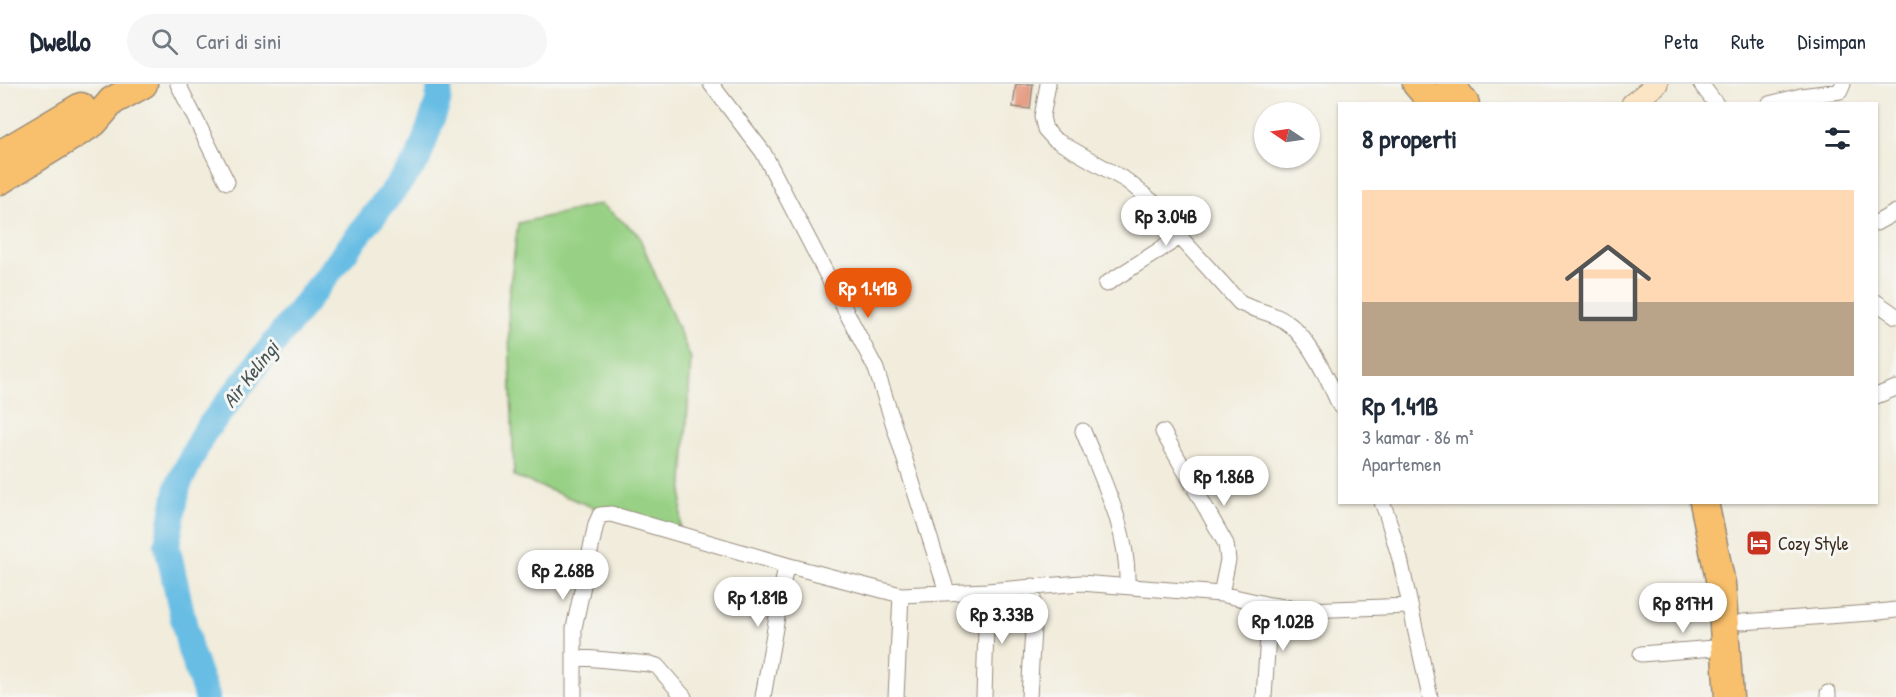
<!DOCTYPE html>
<html lang="id">
<head>
<meta charset="utf-8">
<style>
  :root { --surface:#fff; --page:#f6f6f7; --text:#1f2937; --muted:#747a83; --line:#e0e1e3; --accent:#ea580c }
  body { margin:0; font-family:"Patrick Hand",sans-serif; background:var(--page); color:var(--text); height:100vh; display:flex; flex-direction:column; font-size:22px; white-space:nowrap }
  * { box-sizing:border-box; margin:0 }
  p { font-size:20px; color:var(--muted) }
  .icon { flex:none; width:33px; height:33px; fill:none; stroke:currentColor; stroke-width:2; stroke-linecap:round; stroke-linejoin:round }
  .map { position:relative; flex:1; overflow:hidden }
  .side { position:absolute; left:1338px; top:18px; width:540px; height:402px; display:flex; flex-direction:column; background:var(--surface); border-radius:0px; box-shadow:0 2px 4px #0004 }
  .side>* { flex:none }
  .needle { width:39px; rotate:283deg }
  .fabs { position:absolute; left:1254px; top:18px; display:grid; gap:12px }
  .fabs a { display:grid; place-items:center; width:66px; height:66px; border-radius:50%; background:var(--surface); box-shadow:0 2px 4px #0004; font-size:30px }
  .price { position:absolute; translate:-50% -51px; padding:0 14px; border-radius:21px; background:#fff; color:#222; font-size:20px; line-height:39px; filter:drop-shadow(0 2px 3px #0008) }
  .price::after { content:''; position:absolute; left:50%; top:36px; width:18px; height:14px; margin-left:-9px; background:inherit; clip-path:polygon(0 0,100% 0,50% 100%) }
  .price.current { background:var(--accent); color:#fff }
  ul { padding:0; list-style:none }
  li { display:grid; align-content:center; gap:12px; height:318px; padding:0 24px }
  li+li { border-top:2px solid var(--line) }
  li span { display:grid; place-items:center; height:186px; border-radius:0px; color:#555 }
  li>.icon { margin-inline-start:auto }
  span .icon { width:108px; height:108px; fill:#fffc; stroke-width:1 }
  li b { font-size:26px }
  h2 { display:flex; justify-content:space-between; align-items:center; height:72px; padding:0 24px; font-size:26px }
  header { display:flex; align-items:center; gap:36px; box-sizing:border-box; height:84px; padding:0 30px; background:var(--surface); border-bottom:2px solid var(--line) }
  header strong { font-size:28px }
  nav { display:flex; gap:33px; margin-inline-start:auto; font-size:21px }
  .search { width:420px; height:54px; background:var(--page); display:flex; align-items:center; gap:15px; box-sizing:border-box; padding:0 21px; border-radius:33px; color:var(--muted); font-size:22px }
  .map>svg:first-child { display:block }
  .green { fill:#98d185; stroke:#6a7e52; stroke-width:1.5 }
  .lines { fill:none; stroke-linecap:round; stroke-linejoin:round }
  .river { stroke:#67bde4; stroke-width:26 }
  .building { fill:#e28f72 }
  .street-casing { stroke:#968b7c; stroke-width:17 }
  .secondary-casing { stroke:#968b7c; stroke-width:23 }
  .highway-casing { stroke:#968b7c; stroke-width:31 }
  .street { stroke:#fff; stroke-width:15 }
  .secondary { stroke:#fce5c4; stroke-width:21 }
  .highway { stroke:#f8bf6c; stroke-width:28 }
  .labels { text-anchor:middle; dominant-baseline:central; stroke-width:6; stroke-linejoin:round; paint-order:stroke }
  .poi-label { font-size:18px; fill:#3b2a1e; stroke:#f6f6f2; text-anchor:start }
  .water-label { font-size:20px; font-style:italic; fill:#485659; stroke:#f6f6f2 }
</style>
</head>
<body>
<header>
<strong>Dwello</strong>
<div class="search"><svg class="icon" aria-label="search" viewBox="0 0 24 24"><circle cx="10" cy="10" r="6"/><path d="M15 15l6 6"/></svg>Cari di sini</div>
<nav><a>Peta</a><a>Rute</a><a>Disimpan</a></nav>
</header>
<div class="map">
<svg width="1896" height="613" viewBox="0 0 1896 613">
  <rect width="100%" height="100%" fill="#f6f6f2"/>
  <filter id="ink" filterUnits="userSpaceOnUse"><feTurbulence type="fractalNoise" baseFrequency=".0167" numOctaves="2"/><feDisplacementMap in="SourceGraphic" scale="12" xChannelSelector="R" yChannelSelector="G"/><feConvolveMatrix kernelMatrix="1 2 1 2 8 2 1 2 1" color-interpolation-filters="sRGB"/></filter>
  <filter id="wash" filterUnits="userSpaceOnUse"><feTurbulence type="fractalNoise" baseFrequency=".008" numOctaves="4" result="noise"/><feDisplacementMap in="SourceGraphic" scale="24" xChannelSelector="R" yChannelSelector="G"/><feGaussianBlur stdDeviation="1.35" result="paint"/><feColorMatrix in="noise" values="0 0 0 0 0 0 0 0 0 0 0 0 0 0 0 0 0 1.4 0 .05"/><feComposite in="paint" operator="in"/></filter>
  <g filter="url(#wash)">
    <rect width="100%" height="100%" fill="#f1ecdb"/>
    <!-- green -->
    <path class="green" d="M 601,120 L 638,150 L 691,275 L 680,445 L 600,426 L 514,392 L 508,218 L 518,139 Z"/>
    <g class="lines">
      <!-- river -->
      <path class="river" d="M 207,613 L 190,566 L 167,461 L 178,402 L 203,350 L 418,75 L 438,18 L 440,0"/>
    </g>
    <g id="blocks">
      <!-- building -->
      <path class="building" d="M 1016,0 L 1033,0 L 1030,25 L 1013,23 Z"/>
    </g>
  </g>
  <g filter="url(#ink)">
    <use href="#blocks" fill-opacity="0" stroke="#968b7c" stroke-width="1.5"/>
    <g class="lines">
      <!-- street casing -->
      <g class="street-casing">
        <path id="street" d="M 178,0 L 227,98
          M 711,0 L 763,68 L 876,285 L 947,508
          M 1048,0 L 1042,33 L 1045,45 L 1054,55 L 1127,97 L 1153,118 L 1180,153 L 1240,219 C 1253,226 1270,228 1283,236 C 1307,249 1329,297 1340,322
          M 1701,0 L 1716,20
          M 1769,20 L 1801,12 L 1840,7 L 1843,0
          M 1876,139 L 1896,128
          M 1106,200 L 1180,153
          M 1876,218 L 1896,232
          M 1876,312 L 1896,304
          M 1083,347 C 1103,397 1129,447 1127,501
          M 1163,348 L 1226,460 L 1228,476 L 1221,510
          M 1382,418 L 1387,431 L 1400,475 L 1430,613
          M 1742,538 L 1870,529 L 1896,526
          M 1641,570 L 1726,563
          M 574,573 L 650,580 L 657,582 L 684,613
          M 1828,609 L 1828,613
          M 574,613 L 574,544 L 596,440 L 600,431 L 611,430 L 786,481 L 901,511 L 987,507 L 1081,499 L 1221,510 L 1270,521 L 1308,526 L 1409,522
          M 763,613 L 786,481
          M 896,613 L 901,511
          M 984,613 L 987,507
          M 1029,613 L 1033,545 L 1033,502
          M 1264,613 L 1270,521"/>
      </g>
      <!-- secondary casing -->
      <g class="secondary-casing">
        <path id="secondary" d="M 1632,20 L 1657,0"/>
      </g>
      <!-- highway casing -->
      <g class="highway-casing">
        <path id="highway" d="M 1417,0 L 1434,20
          M 1450,0 L 1465,20
          M 0,71 L 81,23
          M 0,96 L 94,38 L 112,17 L 143,0
          M 1704,418 L 1721,500 L 1729,613"/>
      </g>
      <!-- street -->
      <use href="#street" class="street"/>
      <!-- secondary -->
      <use href="#secondary" class="secondary"/>
      <!-- highway -->
      <use href="#highway" class="highway"/>
    </g>
  </g>
  <!-- icons -->
  <defs>
    <g id="hotel-square" transform="scale(1.35)"><rect x="-9" y="-9" width="18" height="18" rx="4" fill="#c8321e" stroke="#f6f6f2"/><path d="M-6-4.5h1.5V1H6V5H4.5V3h-9V5H-6ZM-4 0a1.8 1.8 0 1 1 3.6 0ZM.5 0V-2.5h3Q6-2.5 6 0Z" fill="#fff"/></g>
  </defs>
  <g fill-rule="evenodd">
    <use href="#hotel-square" x="1759" y="459"/>
  </g>
  <g class="labels">
    <!-- poi labels -->
    <g class="poi-label">
      <text x="1778" y="459">Cozy Style</text>
    </g>
    <!-- water labels -->
    <g class="water-label">
      <text transform="translate(250 290) rotate(-52)">Air Kelingi</text>
    </g>
  </g>
</svg>
<div class="fabs">
<a><svg class="needle" viewBox="-14 -14 28 28"><path d="M0-13l5 13h-10z" fill="#e53935"/><path d="M0 13l5-13h-10z" fill="#747a83"/></svg></a>
</div>
<b class="price" style="left:1166px;top:163px">Rp 3.04B</b>
<b class="price current" style="left:868px;top:235px">Rp 1.41B</b>
<b class="price" style="left:1224px;top:423px">Rp 1.86B</b>
<b class="price" style="left:563px;top:517px">Rp 2.68B</b>
<b class="price" style="left:758px;top:544px">Rp 1.81B</b>
<b class="price" style="left:1683px;top:550px">Rp 817M</b>
<b class="price" style="left:1002px;top:561px">Rp 3.33B</b>
<b class="price" style="left:1283px;top:568px">Rp 1.02B</b>
<section class="side">
<h2>8 properti<svg class="icon" aria-label="filters" viewBox="0 0 24 24"><path d="M4 7h16M4 17h16"/><circle cx="9" cy="7" r="2"/><circle cx="15" cy="17" r="2"/></svg></h2>
<ul>
<li><span style="background:linear-gradient(#ffd9b3 60%,#b9a48a 0)"><svg class="icon" aria-label="home" viewBox="0 0 24 24"><path d="M3 11l9-7 9 7M6 9v11h12V9"/></svg></span><div><b>Rp 1.41B</b><p>3 kamar · 86 m²</p><p>Apartemen</p></div></li>
</ul>
</section>
</div>
</body>
</html>
